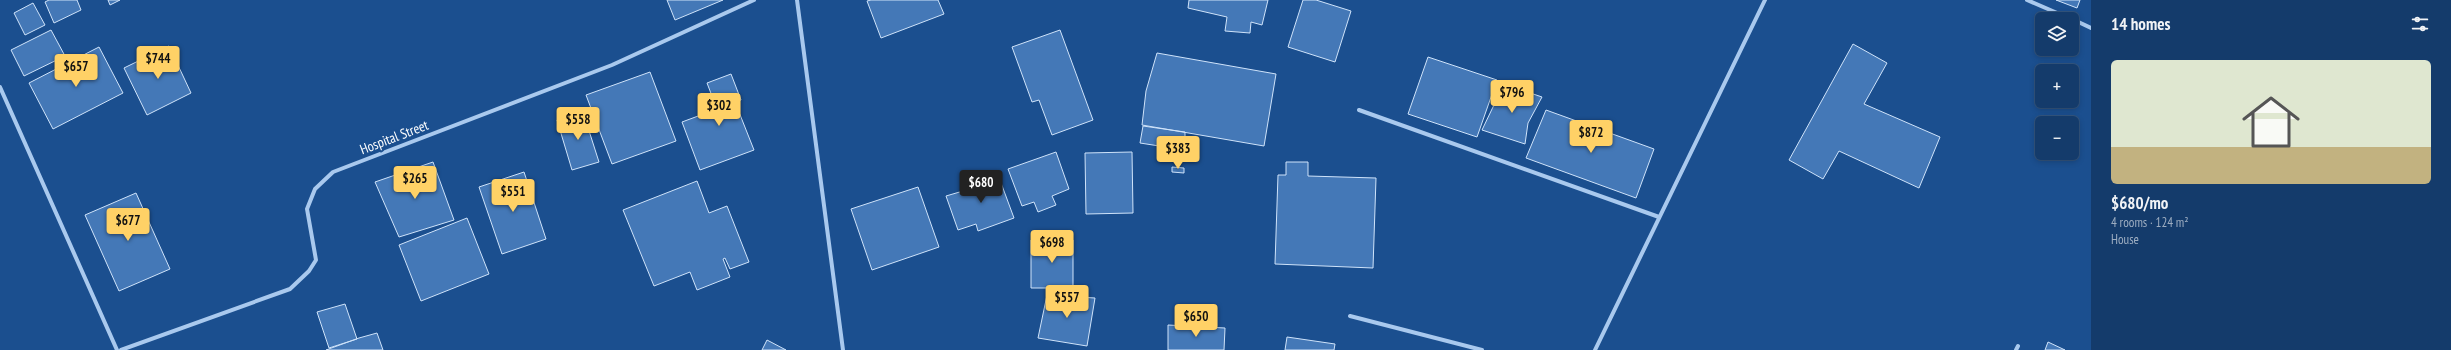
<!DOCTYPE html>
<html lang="en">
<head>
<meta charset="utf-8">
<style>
  :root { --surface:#143b6b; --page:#214673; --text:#f1f3f6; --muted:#9dadc1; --line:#33557e; --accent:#ffd166 }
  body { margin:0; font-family:"PT Sans Narrow",sans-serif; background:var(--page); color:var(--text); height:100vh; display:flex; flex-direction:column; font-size:15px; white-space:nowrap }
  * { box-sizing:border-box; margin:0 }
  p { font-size:13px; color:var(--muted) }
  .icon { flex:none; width:22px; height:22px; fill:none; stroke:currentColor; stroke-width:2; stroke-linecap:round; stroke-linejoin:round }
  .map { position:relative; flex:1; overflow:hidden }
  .panel { display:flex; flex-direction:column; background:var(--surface); width:360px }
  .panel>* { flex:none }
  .buttons { position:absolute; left:2035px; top:12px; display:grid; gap:8px }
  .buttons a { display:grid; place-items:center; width:44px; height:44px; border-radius:6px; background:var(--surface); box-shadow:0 2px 6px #0003,0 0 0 1px var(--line); font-size:20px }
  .price { position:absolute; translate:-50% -34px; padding:0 9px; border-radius:4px; background:var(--accent); color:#111; font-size:13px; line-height:26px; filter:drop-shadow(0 1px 2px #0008) }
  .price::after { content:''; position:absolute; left:50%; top:24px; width:12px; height:9px; margin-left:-6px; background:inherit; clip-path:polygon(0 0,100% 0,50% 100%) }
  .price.current { background:#222; color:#fff }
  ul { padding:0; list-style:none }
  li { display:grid; align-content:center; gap:8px; height:212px; padding:0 20px }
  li+li { border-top:1px solid var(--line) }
  li span { display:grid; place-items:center; height:124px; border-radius:6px; color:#555 }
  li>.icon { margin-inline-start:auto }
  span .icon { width:72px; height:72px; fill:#fffc; stroke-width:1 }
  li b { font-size:17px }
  h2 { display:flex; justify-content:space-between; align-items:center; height:48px; padding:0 20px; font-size:17px }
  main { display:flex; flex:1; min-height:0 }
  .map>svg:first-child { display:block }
  .building { fill:#4478b7; stroke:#cfe3fa }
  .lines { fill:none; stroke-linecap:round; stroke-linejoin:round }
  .street { stroke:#a9c9ee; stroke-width:4 }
  .labels { text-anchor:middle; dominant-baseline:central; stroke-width:4; stroke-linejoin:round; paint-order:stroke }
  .street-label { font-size:14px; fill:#fff; stroke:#1b4f8f }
</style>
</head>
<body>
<main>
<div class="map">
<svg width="2091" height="350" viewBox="0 0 2091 350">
  <rect width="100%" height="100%" fill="#1b4f8f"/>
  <!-- building -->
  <path class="building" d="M 49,0 L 77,0 L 81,10 L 54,23 L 45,2 Z
    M 108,0 L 120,0 L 110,5 Z
    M 667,0 L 723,0 L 675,20 Z
    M 871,0 L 938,0 L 944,14 L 881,38 L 867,1 Z
    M 1189,0 L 1268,0 L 1262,25 L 1251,22 L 1250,33 L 1225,31 L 1227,17 L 1188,8 Z
    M 1303,0 L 1316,0 L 1351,11 L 1335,62 L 1288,47 Z
    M 2056,0 L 2080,0 L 2077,8 Z
    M 33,3 L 45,25 L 25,35 L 14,13 Z
    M 51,30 L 65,56 L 24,76 L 11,50 Z
    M 1060,30 L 1093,120 L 1052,135 L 1039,100 L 1032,102 L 1012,47 Z
    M 1853,44 L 1887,63 L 1864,104 L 1940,137 L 1919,188 L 1839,151 L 1823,179 L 1789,160 Z
    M 169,46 L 191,93 L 147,115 L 124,68 Z
    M 99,47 L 123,93 L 53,129 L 29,83 Z
    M 1157,53 L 1276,74 L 1264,146 L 1142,125 L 1146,91 Z
    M 1428,57 L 1497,80 L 1477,137 L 1408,114 Z
    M 650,72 L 676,141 L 612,164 L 586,95 Z
    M 731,74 L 741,100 L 735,102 L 754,150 L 700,170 L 682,122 L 717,109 L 707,83 Z
    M 1504,84 L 1542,97 L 1528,123 L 1525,144 L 1482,130 Z
    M 1546,110 L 1654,149 L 1636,198 L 1526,158 Z
    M 583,112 L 599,162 L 572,170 L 557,120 Z
    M 1143,126 L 1185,132 L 1185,150 L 1140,143 Z
    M 1056,152 L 1069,189 L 1052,196 L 1056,205 L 1038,212 L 1034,202 L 1022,206 L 1008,169 Z
    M 1132,152 L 1133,213 L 1086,214 L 1085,153 Z
    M 433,162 L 454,220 L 399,237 L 375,182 Z
    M 1286,162 L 1308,162 L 1308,176 L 1376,178 L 1373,268 L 1275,264 L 1278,175 L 1286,175 Z
    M 1172,167 L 1184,168 L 1184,173 L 1172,172 Z
    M 524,172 L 546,239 L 502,254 L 479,187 Z
    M 997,172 L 1014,218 L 978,231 L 976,224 L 958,230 L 946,196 L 963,191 L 961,185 Z
    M 697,181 L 709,213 L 727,206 L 749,262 L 730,269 L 725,258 L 723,259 L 730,277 L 697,290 L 690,272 L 654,286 L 623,210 Z
    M 918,187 L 939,247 L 872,270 L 851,209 Z
    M 136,193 L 170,269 L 119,291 L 85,215 Z
    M 467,218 L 489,274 L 421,301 L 399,245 Z
    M 1031,240 L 1073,240 L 1073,288 L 1031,288 Z
    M 1047,295 L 1095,298 L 1087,346 L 1038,338 Z
    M 345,304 L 357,339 L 329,348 L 317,312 Z
    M 1168,325 L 1225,328 L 1224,350 L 1168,350 Z
    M 377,333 L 383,350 L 326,350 L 359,338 Z
    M 1287,337 L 1335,344 L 1334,350 L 1285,350 Z
    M 767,340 L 786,350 L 762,350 Z
    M 2048,342 L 2065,350 L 2045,350 Z"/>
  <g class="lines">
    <!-- street -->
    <path class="street" d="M 797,0 L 843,350
      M 2027,0 L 2071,19
      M 2072,19 L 2091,28
      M 0,87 L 117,350
      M 1359,110 L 1659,217
      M 1350,316 L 1482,350
      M 121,350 L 290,289 L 309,271 L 316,260 L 307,209 L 315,189 L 333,172 L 612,65 L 754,0
      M 1595,350 L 1765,0
      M 2016,350 L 2018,346"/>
  </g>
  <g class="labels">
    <!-- street labels -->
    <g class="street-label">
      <text transform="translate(394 137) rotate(-21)">Hospital Street</text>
    </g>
  </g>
</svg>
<div class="buttons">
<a><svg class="icon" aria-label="layers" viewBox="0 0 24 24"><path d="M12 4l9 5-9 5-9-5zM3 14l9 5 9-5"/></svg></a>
<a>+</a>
<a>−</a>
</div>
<b class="price" style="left:158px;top:80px">$744</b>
<b class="price" style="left:76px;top:88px">$657</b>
<b class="price" style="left:1512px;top:114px">$796</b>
<b class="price" style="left:719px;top:127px">$302</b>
<b class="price" style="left:578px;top:141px">$558</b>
<b class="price" style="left:1591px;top:154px">$872</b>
<b class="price" style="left:1178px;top:170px">$383</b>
<b class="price" style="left:415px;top:200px">$265</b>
<b class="price current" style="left:981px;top:204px">$680</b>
<b class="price" style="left:513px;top:213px">$551</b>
<b class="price" style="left:128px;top:242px">$677</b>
<b class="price" style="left:1052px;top:264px">$698</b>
<b class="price" style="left:1067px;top:319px">$557</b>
<b class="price" style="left:1196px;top:338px">$650</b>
</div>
<section class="panel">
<h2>14 homes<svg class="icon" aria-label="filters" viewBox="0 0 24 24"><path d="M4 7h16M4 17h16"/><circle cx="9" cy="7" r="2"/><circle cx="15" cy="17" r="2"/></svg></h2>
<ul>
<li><span style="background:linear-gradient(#dfe7d0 70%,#c2b280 0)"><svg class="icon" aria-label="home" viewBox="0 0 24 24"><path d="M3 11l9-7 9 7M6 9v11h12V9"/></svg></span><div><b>$680/mo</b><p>4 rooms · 124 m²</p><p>House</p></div></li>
</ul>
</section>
</main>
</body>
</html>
